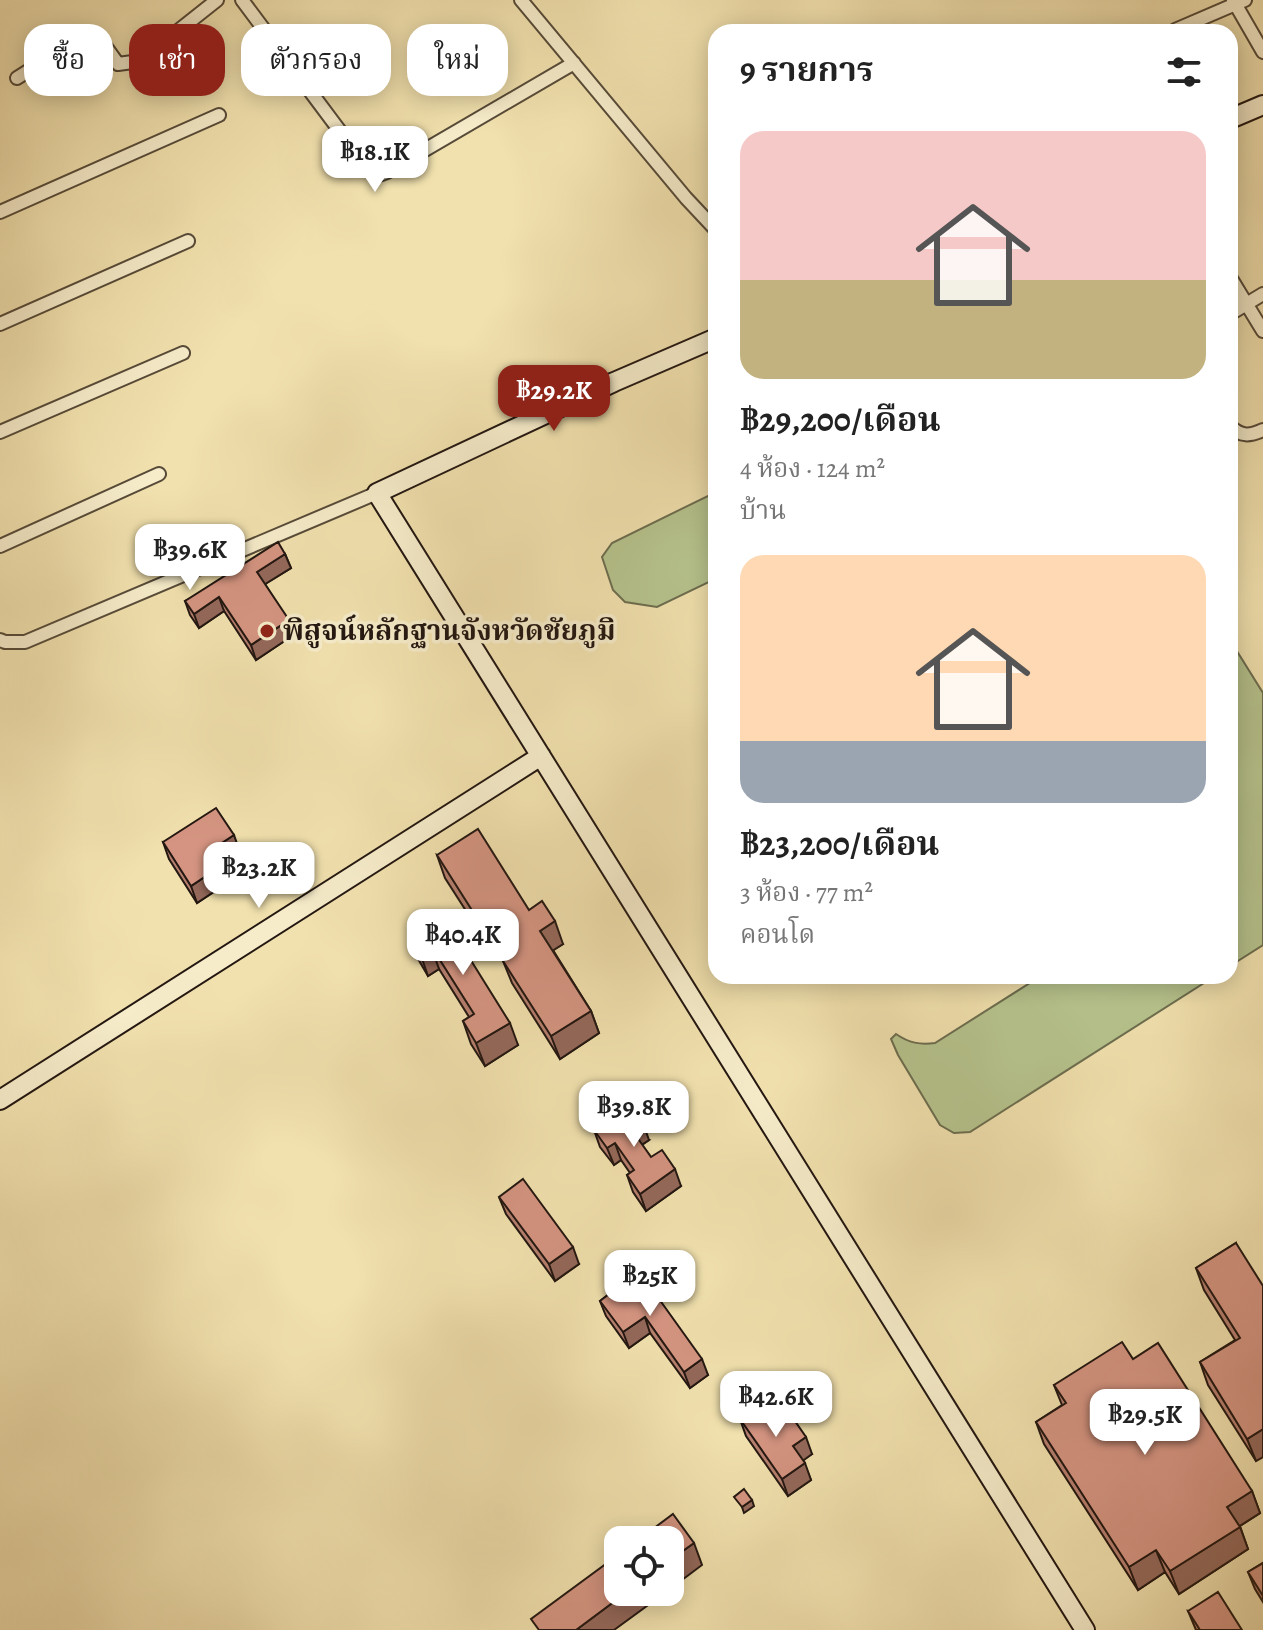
<!DOCTYPE html>
<html lang="th">
<head>
<meta charset="utf-8">
<style>
  :root { --surface:#fff; --page:#f6f6f6; --text:#222; --muted:#767676; --accent:#8f2418 }
  body { margin:0; font-family:Alegreya,"Noto Serif Thai",serif; background:var(--page); color:var(--text); height:100vh; display:flex; flex-direction:column; font-size:30px; white-space:nowrap }
  * { box-sizing:border-box; margin:0 }
  p { font-size:26px; color:var(--muted) }
  .icon { flex:none; width:44px; height:44px; fill:none; stroke:currentColor; stroke-width:2; stroke-linecap:round; stroke-linejoin:round }
  .map { position:relative; flex:1; overflow:hidden }
  .details { position:absolute; left:708px; top:24px; width:530px; height:960px; display:flex; flex-direction:column; background:var(--surface); border-radius:24px; box-shadow:0 4px 20px #0003 }
  .details>* { flex:none }
  .top-card { position:absolute; left:24px; top:24px; width:564px; height:72px; display:flex; gap:16px }
  .fabs { position:absolute; left:604px; top:1526px; display:grid; gap:16px }
  .fabs a { display:grid; place-items:center; width:80px; height:80px; border-radius:16px; background:var(--surface); box-shadow:0 4px 20px #0003; font-size:40px }
  .price { position:absolute; translate:-50% -68px; padding:0 18px; border-radius:16px; background:#fff; color:#222; font-size:26px; line-height:52px; filter:drop-shadow(0 2px 4px #0008) }
  .price::after { content:''; position:absolute; left:50%; top:48px; width:24px; height:18px; margin-left:-12px; background:inherit; clip-path:polygon(0 0,100% 0,50% 100%) }
  .price.selected { background:var(--accent); color:#fff }
  ul { padding:0; list-style:none }
  li { display:grid; align-content:center; gap:16px; height:424px; padding:0 32px }
  li span { display:grid; place-items:center; height:248px; border-radius:24px; color:#555 }
  li>.icon { margin-inline-start:auto }
  span .icon { width:144px; height:144px; fill:#fffc; stroke-width:1 }
  li b { font-size:34px }
  h2 { display:flex; justify-content:space-between; align-items:center; height:96px; padding:0 32px; font-size:34px }
  .pill { padding:0 28px; border-radius:24px; background:var(--surface); box-shadow:0 4px 20px #0003; font-size:28px; line-height:72px }
  .pill.selected { background:var(--accent); color:#fff }
  .map>svg:first-child { display:block }
  .green { fill:#b6c38d; stroke:#6c6d4f; stroke-width:2 }
  .lines { fill:none; stroke-linecap:round; stroke-linejoin:round }
  .street-casing { stroke:#564a38; stroke-width:16 }
  .secondary-casing { stroke:#231711; stroke-width:22 }
  .street { stroke:#f6ecca; stroke-width:12 }
  .secondary { stroke:#f6ecca; stroke-width:18 }
  .wall { fill:#b67f6f; stroke:#231711; stroke-width:2 }
  .shaded-wall { fill:#94685a; stroke:#231711; stroke-width:2 }
  .building { fill:#d49481; stroke:#231711; stroke-width:2 }
  .poi-dot { fill:#8f2418; stroke:#f6ecca; stroke-width:3 }
  .labels { text-anchor:middle; dominant-baseline:central; stroke-width:7; stroke-linejoin:round; paint-order:stroke }
  .poi-label { font-size:28px; font-weight:bold; fill:#231711; stroke:#f6ecca; text-anchor:start }
</style>
</head>
<body>
<div class="map">
<svg width="1263" height="1630" viewBox="0 0 1263 1630">
  <rect width="100%" height="100%" fill="#f1e1ae"/>
  <filter id="stains"><feTurbulence type="fractalNoise" baseFrequency=".0025" numOctaves="4"/><feColorMatrix values="0 0 0 0 .2 0 0 0 0 .09 0 0 0 0 .02 0 0 0 .5 -.17"/></filter>
  <radialGradient id="worn" r=".72"><stop offset=".6" stop-color="#630" stop-opacity="0"/><stop offset="1" stop-color="#630" stop-opacity=".3"/></radialGradient>
  <!-- green -->
  <path class="green" d="M 716,492 L 716,577 L 709,582 L 657,607 L 625,602 L 613,590 L 602,557 L 612,543 Z
    M 1230,640 L 1263,693 L 1263,945 L 1230,966 Z
    M 1041,976 L 1215,976 L 970,1132 L 954,1133 L 940,1125 L 898,1055 L 891,1039 L 896,1034 C 909,1043 920,1045 935,1043 Z"/>
  <g class="lines">
    <!-- street casing -->
    <g class="street-casing">
      <path id="street" d="M 242,0 L 369,170 L 376,176 L 387,172 L 574,63
        M 521,0 L 686,198 L 716,230
        M 1233,0 L 1263,52
        M 1175,30 L 1245,0
        M 17,78 L 85,35 L 94,34 L 98,36 L 118,64 L 140,61 L 217,0
        M 0,212 L 219,115
        M 1230,277 L 1263,331
        M 1230,314 L 1263,294
        M 0,324 L 188,241
        M 1230,426 C 1241,437 1250,436 1263,430
        M 0,432 L 183,353
        M 0,546 L 159,474
        M 0,640 L 5,642 L 25,642 L 377,493"/>
    </g>
    <!-- secondary casing -->
    <g class="secondary-casing">
      <path id="secondary" d="M 1230,119 L 1263,105
        M 716,338 L 614,382 L 377,493 L 1085,1630
        M 0,1100 L 541,756"/>
    </g>
    <!-- street -->
    <use href="#street" class="street"/>
    <!-- secondary -->
    <use href="#secondary" class="secondary"/>
  </g>
  <!-- wall -->
  <path class="wall" d="M 285,554 L 291,568 L 265,584 L 295,634 L 256,660 L 224,611 L 199,628 L 190,615 L 185,601 Z
    M 163,842 L 240,852 L 223,863 L 230,881 L 197,903 L 169,859 Z
    M 437,855 L 529,910 L 563,944 L 553,950 L 591,1011 L 599,1033 L 560,1059 L 512,983 L 503,961 L 505,959 L 501,952 L 495,956 L 445,878 Z
    M 442,914 L 518,1045 L 485,1066 L 471,1044 L 463,1021 L 469,1017 L 439,969 L 428,976 L 417,957 L 409,935 Z
    M 594,1130 L 649,1140 L 642,1145 L 651,1157 L 681,1186 L 646,1211 L 633,1192 L 627,1175 L 630,1173 L 621,1160 L 614,1165 L 600,1147 Z
    M 499,1197 L 579,1264 L 555,1281 L 506,1214 Z
    M 1236,1243 L 1256,1461 L 1208,1385 L 1200,1362 L 1235,1340 L 1204,1290 L 1196,1268 Z
    M 639,1271 L 708,1375 L 690,1388 L 650,1333 L 629,1348 L 606,1316 L 600,1301 Z
    M 1133,1359 L 1252,1491 L 1260,1513 L 1240,1526 L 1248,1549 L 1179,1594 L 1165,1572 L 1138,1590 L 1044,1444 L 1036,1422 L 1062,1405 L 1054,1385 Z
    M 740,1419 L 778,1422 L 812,1454 L 803,1460 L 811,1480 L 788,1496 L 746,1436 Z
    M 1263,1563 L 1263,1602 L 1255,1589 L 1248,1572 Z
    M 1188,1611 L 1242,1630 L 1196,1630 Z"/>
  <!-- shaded-wall -->
  <path class="shaded-wall" d="M 285,554 L 291,568 L 262,586 L 257,572 Z
    M 219,597 L 224,611 L 199,628 L 194,614 Z
    M 289,620 L 295,634 L 256,660 L 251,645 Z
    M 234,835 L 240,852 L 220,865 L 214,848 Z
    M 224,864 L 230,881 L 197,903 L 191,886 Z
    M 555,921 L 563,944 L 549,953 L 540,931 Z
    M 493,930 L 501,952 L 495,956 L 487,934 Z
    M 431,946 L 439,969 L 428,976 L 420,953 Z
    M 591,1011 L 599,1033 L 560,1059 L 551,1036 Z
    M 510,1023 L 518,1045 L 485,1066 L 476,1043 Z
    M 643,1123 L 649,1140 L 638,1147 L 632,1130 Z
    M 615,1143 L 621,1160 L 614,1165 L 607,1148 Z
    M 675,1169 L 681,1186 L 646,1211 L 640,1194 Z
    M 573,1247 L 579,1264 L 555,1281 L 549,1264 Z
    M 645,1317 L 650,1333 L 629,1348 L 623,1332 Z
    M 702,1359 L 708,1375 L 690,1388 L 684,1372 Z
    M 1263,1429 L 1263,1457 L 1256,1461 L 1247,1439 Z
    M 806,1437 L 812,1454 L 800,1463 L 793,1446 Z
    M 805,1463 L 811,1480 L 788,1496 L 782,1479 Z
    M 1252,1491 L 1260,1513 L 1235,1529 L 1227,1507 Z
    M 752,1500 L 754,1506 L 744,1513 L 742,1507 Z
    M 1240,1527 L 1248,1549 L 1179,1594 L 1170,1571 Z
    M 694,1543 L 702,1565 L 670,1589 L 670,1560 Z
    M 1156,1550 L 1165,1572 L 1138,1590 L 1129,1567 Z
    M 627,1592 L 666,1592 L 614,1630 L 576,1630 Z"/>
  <!-- building -->
  <path class="building" d="M 278,542 L 285,554 L 257,572 L 289,620 L 251,645 L 219,597 L 194,614 L 185,601 Z
    M 216,808 L 234,835 L 214,848 L 224,864 L 191,886 L 163,842 Z
    M 478,829 L 529,910 L 542,901 L 555,921 L 540,931 L 591,1011 L 551,1036 L 503,961 L 510,957 L 493,930 L 487,934 L 437,855 Z
    M 442,914 L 510,1023 L 476,1043 L 463,1021 L 474,1014 L 431,946 L 420,953 L 409,935 Z
    M 630,1104 L 643,1123 L 632,1130 L 651,1157 L 662,1150 L 675,1169 L 640,1194 L 627,1175 L 634,1170 L 615,1143 L 607,1148 L 594,1130 Z
    M 523,1179 L 573,1247 L 549,1264 L 499,1197 Z
    M 1236,1243 L 1263,1286 L 1263,1429 L 1247,1439 L 1200,1362 L 1240,1338 L 1196,1268 Z
    M 639,1271 L 702,1359 L 684,1372 L 645,1317 L 623,1332 L 600,1301 Z
    M 1122,1342 L 1133,1359 L 1158,1343 L 1252,1491 L 1227,1507 L 1240,1527 L 1170,1571 L 1156,1550 L 1129,1567 L 1036,1422 L 1066,1403 L 1054,1385 Z
    M 764,1402 L 778,1422 L 790,1414 L 806,1437 L 793,1446 L 805,1463 L 782,1479 L 740,1419 Z
    M 744,1489 L 752,1500 L 742,1507 L 734,1497 Z
    M 673,1514 L 694,1543 L 670,1560 L 670,1540 L 638,1540 Z
    M 618,1555 L 618,1592 L 627,1592 L 576,1630 L 539,1630 L 531,1619 Z
    M 1263,1563 L 1263,1596 L 1248,1572 Z
    M 1218,1592 L 1242,1630 L 1200,1630 L 1188,1611 Z"/>
  <!-- markers -->
  <circle class="poi-dot" cx="267" cy="631" r="8"/>
  <g class="labels">
    <!-- poi labels -->
    <g class="poi-label">
      <text x="283" y="631">พิสูจน์หลักฐานจังหวัดชัยภูมิ</text>
    </g>
  </g>
  <rect width="100%" height="100%" filter="url(#stains)"/>
  <rect width="100%" height="100%" fill="url(#worn)"/>
</svg>
<div class="fabs">
<a><svg class="icon" aria-label="locate" viewBox="0 0 24 24"><circle cx="12" cy="12" r="6"/><path d="M12 2v4M12 18v4M2 12h4M18 12h4"/></svg></a>
</div>
<b class="price" style="left:375px;top:194px">฿18.1K</b>
<b class="price selected" style="left:554px;top:433px">฿29.2K</b>
<b class="price" style="left:190px;top:592px">฿39.6K</b>
<b class="price" style="left:259px;top:910px">฿23.2K</b>
<b class="price" style="left:463px;top:977px">฿40.4K</b>
<b class="price" style="left:634px;top:1149px">฿39.8K</b>
<b class="price" style="left:650px;top:1318px">฿25K</b>
<b class="price" style="left:776px;top:1439px">฿42.6K</b>
<b class="price" style="left:1145px;top:1457px">฿29.5K</b>
<div class="top-card">
<a class="pill">ซื้อ</a>
<a class="pill selected">เช่า</a>
<a class="pill">ตัวกรอง</a>
<a class="pill">ใหม่</a>
</div>
<section class="details">
<h2>9 รายการ<svg class="icon" aria-label="filters" viewBox="0 0 24 24"><path d="M4 7h16M4 17h16"/><circle cx="9" cy="7" r="2"/><circle cx="15" cy="17" r="2"/></svg></h2>
<ul>
<li><span style="background:linear-gradient(#f6c9c9 60%,#c2b280 0)"><svg class="icon" aria-label="home" viewBox="0 0 24 24"><path d="M3 11l9-7 9 7M6 9v11h12V9"/></svg></span><div><b>฿29,200/เดือน</b><p>4 ห้อง · 124 m²</p><p>บ้าน</p></div></li>
<li><span style="background:linear-gradient(#ffd9b3 75%,#9aa5b1 0)"><svg class="icon" aria-label="home" viewBox="0 0 24 24"><path d="M3 11l9-7 9 7M6 9v11h12V9"/></svg></span><div><b>฿23,200/เดือน</b><p>3 ห้อง · 77 m²</p><p>คอนโด</p></div></li>
</ul>
</section>
</div>
</body>
</html>
